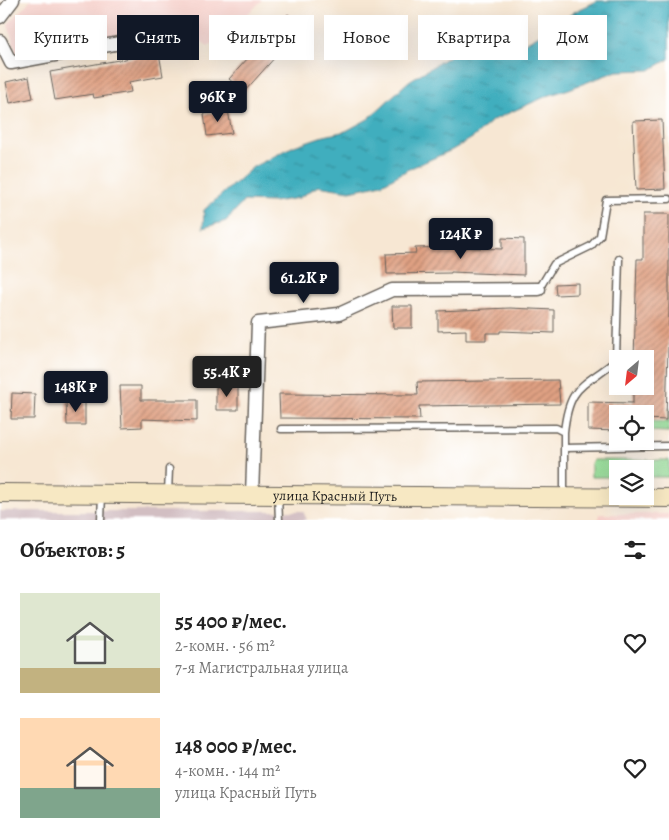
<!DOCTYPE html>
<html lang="ru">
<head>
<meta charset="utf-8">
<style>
  :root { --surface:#fff; --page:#f6f6f6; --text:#222; --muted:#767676; --accent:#111827 }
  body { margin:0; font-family:Alegreya,serif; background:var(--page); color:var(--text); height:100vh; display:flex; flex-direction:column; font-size:19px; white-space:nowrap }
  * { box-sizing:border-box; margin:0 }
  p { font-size:16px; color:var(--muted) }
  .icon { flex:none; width:28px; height:28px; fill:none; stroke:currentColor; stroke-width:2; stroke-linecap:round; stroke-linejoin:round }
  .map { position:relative; height:520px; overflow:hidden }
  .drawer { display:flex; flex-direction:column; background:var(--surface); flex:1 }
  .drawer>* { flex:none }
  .hud { position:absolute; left:15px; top:15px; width:640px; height:45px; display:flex; gap:10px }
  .needle { width:32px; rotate:208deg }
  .controls { position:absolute; left:609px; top:350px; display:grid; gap:10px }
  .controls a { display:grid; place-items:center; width:45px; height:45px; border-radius:0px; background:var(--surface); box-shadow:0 5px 20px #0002; font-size:25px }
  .price { position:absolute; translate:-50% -42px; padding:0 11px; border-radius:5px; background:var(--accent); color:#fff; font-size:16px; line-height:32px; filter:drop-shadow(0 1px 2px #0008) }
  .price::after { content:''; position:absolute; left:50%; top:30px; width:15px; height:11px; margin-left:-8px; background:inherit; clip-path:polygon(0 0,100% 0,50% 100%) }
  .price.current { background:#222; color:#fff }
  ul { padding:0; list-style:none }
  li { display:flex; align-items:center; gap:15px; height:125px; padding:0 20px }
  li span { display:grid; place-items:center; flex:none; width:140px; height:100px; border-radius:0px; color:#555 }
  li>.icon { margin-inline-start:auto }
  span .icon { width:60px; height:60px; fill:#fffc; stroke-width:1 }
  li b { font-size:21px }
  h2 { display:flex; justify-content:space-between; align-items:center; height:60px; padding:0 20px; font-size:21px }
  .tag { padding:0 18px; border-radius:0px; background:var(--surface); box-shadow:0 5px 20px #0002; font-size:18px; line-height:45px }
  .tag.current { background:var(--accent); color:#fff }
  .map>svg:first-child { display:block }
  .built { fill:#f7d0ca }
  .railway { fill:#d2bec2 }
  .grass { fill:#90d792; stroke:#567a57 }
  .water { fill:url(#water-ripples); stroke:#2e656d }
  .building { fill:url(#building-hatch) }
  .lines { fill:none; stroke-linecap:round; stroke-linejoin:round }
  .lane-casing { stroke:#69635c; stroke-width:9 }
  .street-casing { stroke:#69635c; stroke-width:15 }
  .secondary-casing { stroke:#69635c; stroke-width:20 }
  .lane { stroke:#fff; stroke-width:6 }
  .street { stroke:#fff; stroke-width:12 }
  .secondary { stroke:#f7e8c3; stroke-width:18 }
  .labels { text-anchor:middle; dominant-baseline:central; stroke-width:4; stroke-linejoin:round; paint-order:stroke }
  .street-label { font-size:14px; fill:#1c1c1c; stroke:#fff }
</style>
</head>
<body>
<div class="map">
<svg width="669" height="520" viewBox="0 0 669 520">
  <defs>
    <pattern id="water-ripples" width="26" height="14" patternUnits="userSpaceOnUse" patternTransform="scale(1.25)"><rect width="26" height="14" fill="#40aebe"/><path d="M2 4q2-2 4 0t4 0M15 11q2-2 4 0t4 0" fill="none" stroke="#358d9a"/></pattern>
    <pattern id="building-hatch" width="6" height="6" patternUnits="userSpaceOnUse" patternTransform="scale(1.25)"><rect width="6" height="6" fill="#e0a183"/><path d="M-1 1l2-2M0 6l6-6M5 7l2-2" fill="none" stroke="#b5826a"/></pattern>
  </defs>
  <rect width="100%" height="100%" fill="#fff"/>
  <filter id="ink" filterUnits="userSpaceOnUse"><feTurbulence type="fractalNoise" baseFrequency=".02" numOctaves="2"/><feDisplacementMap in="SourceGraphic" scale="10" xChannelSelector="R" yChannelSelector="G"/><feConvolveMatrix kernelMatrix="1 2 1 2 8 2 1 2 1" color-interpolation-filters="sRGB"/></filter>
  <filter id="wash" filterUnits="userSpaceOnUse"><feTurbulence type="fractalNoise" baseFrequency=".0096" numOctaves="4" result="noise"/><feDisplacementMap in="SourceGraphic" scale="20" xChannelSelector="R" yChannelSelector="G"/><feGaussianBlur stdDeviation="1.12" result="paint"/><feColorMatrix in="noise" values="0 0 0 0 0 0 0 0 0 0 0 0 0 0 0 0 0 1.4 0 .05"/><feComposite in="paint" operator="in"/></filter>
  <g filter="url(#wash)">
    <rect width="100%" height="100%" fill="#f7e7d3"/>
    <!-- built -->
    <path class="built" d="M 31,0 L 262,0 L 253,9 L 208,47 L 177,18 L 19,62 L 8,24 Z
      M 599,514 L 669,514 L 669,520 L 599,520 Z"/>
    <!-- railway -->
    <path class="railway" d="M 0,511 L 303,511 L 307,520 L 0,520 Z"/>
    <!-- grass -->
    <path class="grass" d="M 669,408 L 669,432 L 645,431 L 645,421 L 668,422 Z
      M 594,460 L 669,460 L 669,477 L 645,477 L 645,469 L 618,469 L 617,477 L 591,477 L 591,463 Z"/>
    <!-- water -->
    <path class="water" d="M 669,0 L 669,59 L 650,70 L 617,71 L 569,89 L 547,96 L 493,120 L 474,137 L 452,150 L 411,168 L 382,184 L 350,191 L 318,186 L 299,198 L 273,202 L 244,201 L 226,221 L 203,228 L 204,210 L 253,167 L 294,146 L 320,137 L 346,131 L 368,119 L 409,81 L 448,57 L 463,44 L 481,42 L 507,51 L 518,47 L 550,29 L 574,12 L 597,1 Z"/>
    <g id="blocks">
      <!-- building -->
      <path class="building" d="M 288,14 L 302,27 L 244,92 L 229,79 Z
        M 159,53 L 163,76 L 129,82 L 131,92 L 94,98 L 93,94 L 55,100 L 50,72 Z
        M 29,77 L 33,98 L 10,103 L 6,82 Z
        M 228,110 L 232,133 L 207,136 L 204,114 Z
        M 662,120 L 665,189 L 636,190 L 633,121 Z
        M 643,214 L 669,214 L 669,311 L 666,420 L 645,419 L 645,414 L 618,414 L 618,431 L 588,430 L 588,402 L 633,403 L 633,386 L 645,386 L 645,359 L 634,359 L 637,259 L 643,259 Z
        M 502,238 L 524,239 L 524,275 L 451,272 L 451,273 L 387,274 L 386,254 L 416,253 L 415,248 L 451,247 L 502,249 Z
        M 578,283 L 578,294 L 556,295 L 555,284 Z
        M 392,306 L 412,306 L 412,328 L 393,328 Z
        M 510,308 L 554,310 L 554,333 L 500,331 L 500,333 L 486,333 L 486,340 L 466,340 L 466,330 L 438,331 L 438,311 Z
        M 558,380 L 560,404 L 419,406 L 420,419 L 280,418 L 279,394 L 418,395 L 417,382 Z
        M 120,386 L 141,386 L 141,400 L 197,400 L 197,421 L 142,419 L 142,427 L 122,428 Z
        M 216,387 L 238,387 L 238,410 L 216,410 Z
        M 12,393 L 35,394 L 34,419 L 11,419 Z
        M 85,400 L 85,425 L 67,425 L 66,401 Z"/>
    </g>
  </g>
  <g filter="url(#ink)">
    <use href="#blocks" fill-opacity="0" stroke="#69635c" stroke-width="1"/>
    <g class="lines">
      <!-- lane casing -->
      <g class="lane-casing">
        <path id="lane" d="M 539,289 L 554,264 L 591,246 L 600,236 L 606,200 L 669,199
          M 281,429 L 556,428 L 564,432 L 564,496
          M 564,432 C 569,386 581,388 614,362 L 616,358 L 619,259
          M 564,448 L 669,446
          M 168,493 L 169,469
          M 278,496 L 279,520
          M 101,520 L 102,494"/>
      </g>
      <!-- street casing -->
      <g class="street-casing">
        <path id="street" d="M 0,17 L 13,0
          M 0,41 L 11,63 L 174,33
          M 252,495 L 258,323 L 339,314 L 392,290 L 539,289"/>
      </g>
      <!-- secondary casing -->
      <g class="secondary-casing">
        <g id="secondary">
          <path id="s1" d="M 0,493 L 669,498"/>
        </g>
      </g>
      <!-- lane -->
      <use href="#lane" class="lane"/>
      <!-- street -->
      <use href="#street" class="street"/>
      <!-- secondary -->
      <use href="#secondary" class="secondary"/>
    </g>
  </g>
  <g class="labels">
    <!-- street labels -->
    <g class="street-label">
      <text stroke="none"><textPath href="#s1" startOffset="335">улица Красный Путь</textPath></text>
    </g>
  </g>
</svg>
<div class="controls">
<a><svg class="needle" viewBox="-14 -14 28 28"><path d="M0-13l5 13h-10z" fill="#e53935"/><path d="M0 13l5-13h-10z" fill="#767676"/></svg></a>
<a><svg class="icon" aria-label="locate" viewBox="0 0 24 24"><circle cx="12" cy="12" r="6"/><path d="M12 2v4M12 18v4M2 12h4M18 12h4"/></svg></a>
<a><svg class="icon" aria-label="layers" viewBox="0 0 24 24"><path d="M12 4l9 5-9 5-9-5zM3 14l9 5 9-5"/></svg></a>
</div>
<b class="price" style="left:218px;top:123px">96K ₽</b>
<b class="price" style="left:461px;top:260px">124K ₽</b>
<b class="price" style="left:304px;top:304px">61.2K ₽</b>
<b class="price current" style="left:227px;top:398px">55.4K ₽</b>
<b class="price" style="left:76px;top:413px">148K ₽</b>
<div class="hud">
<a class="tag">Купить</a>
<a class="tag current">Снять</a>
<a class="tag">Фильтры</a>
<a class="tag">Новое</a>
<a class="tag">Квартира</a>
<a class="tag">Дом</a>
</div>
</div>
<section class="drawer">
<h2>Объектов: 5<svg class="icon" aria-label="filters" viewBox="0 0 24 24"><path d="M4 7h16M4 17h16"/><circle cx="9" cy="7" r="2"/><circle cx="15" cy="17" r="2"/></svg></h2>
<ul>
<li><span style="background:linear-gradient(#dfe7d0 75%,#c2b280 0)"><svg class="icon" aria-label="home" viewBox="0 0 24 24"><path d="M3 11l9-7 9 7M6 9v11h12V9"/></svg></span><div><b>55 400 ₽/мес.</b><p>2-комн. · 56 m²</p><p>7-я Магистральная улица</p></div><svg class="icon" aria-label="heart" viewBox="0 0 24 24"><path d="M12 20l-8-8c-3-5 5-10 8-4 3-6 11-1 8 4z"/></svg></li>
<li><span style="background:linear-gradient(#ffd9b3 70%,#7fa58c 0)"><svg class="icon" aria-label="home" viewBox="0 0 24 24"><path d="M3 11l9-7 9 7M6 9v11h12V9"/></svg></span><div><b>148 000 ₽/мес.</b><p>4-комн. · 144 m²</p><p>улица Красный Путь</p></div><svg class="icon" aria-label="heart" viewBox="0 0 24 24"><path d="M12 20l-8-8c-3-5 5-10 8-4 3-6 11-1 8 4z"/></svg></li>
</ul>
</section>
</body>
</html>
